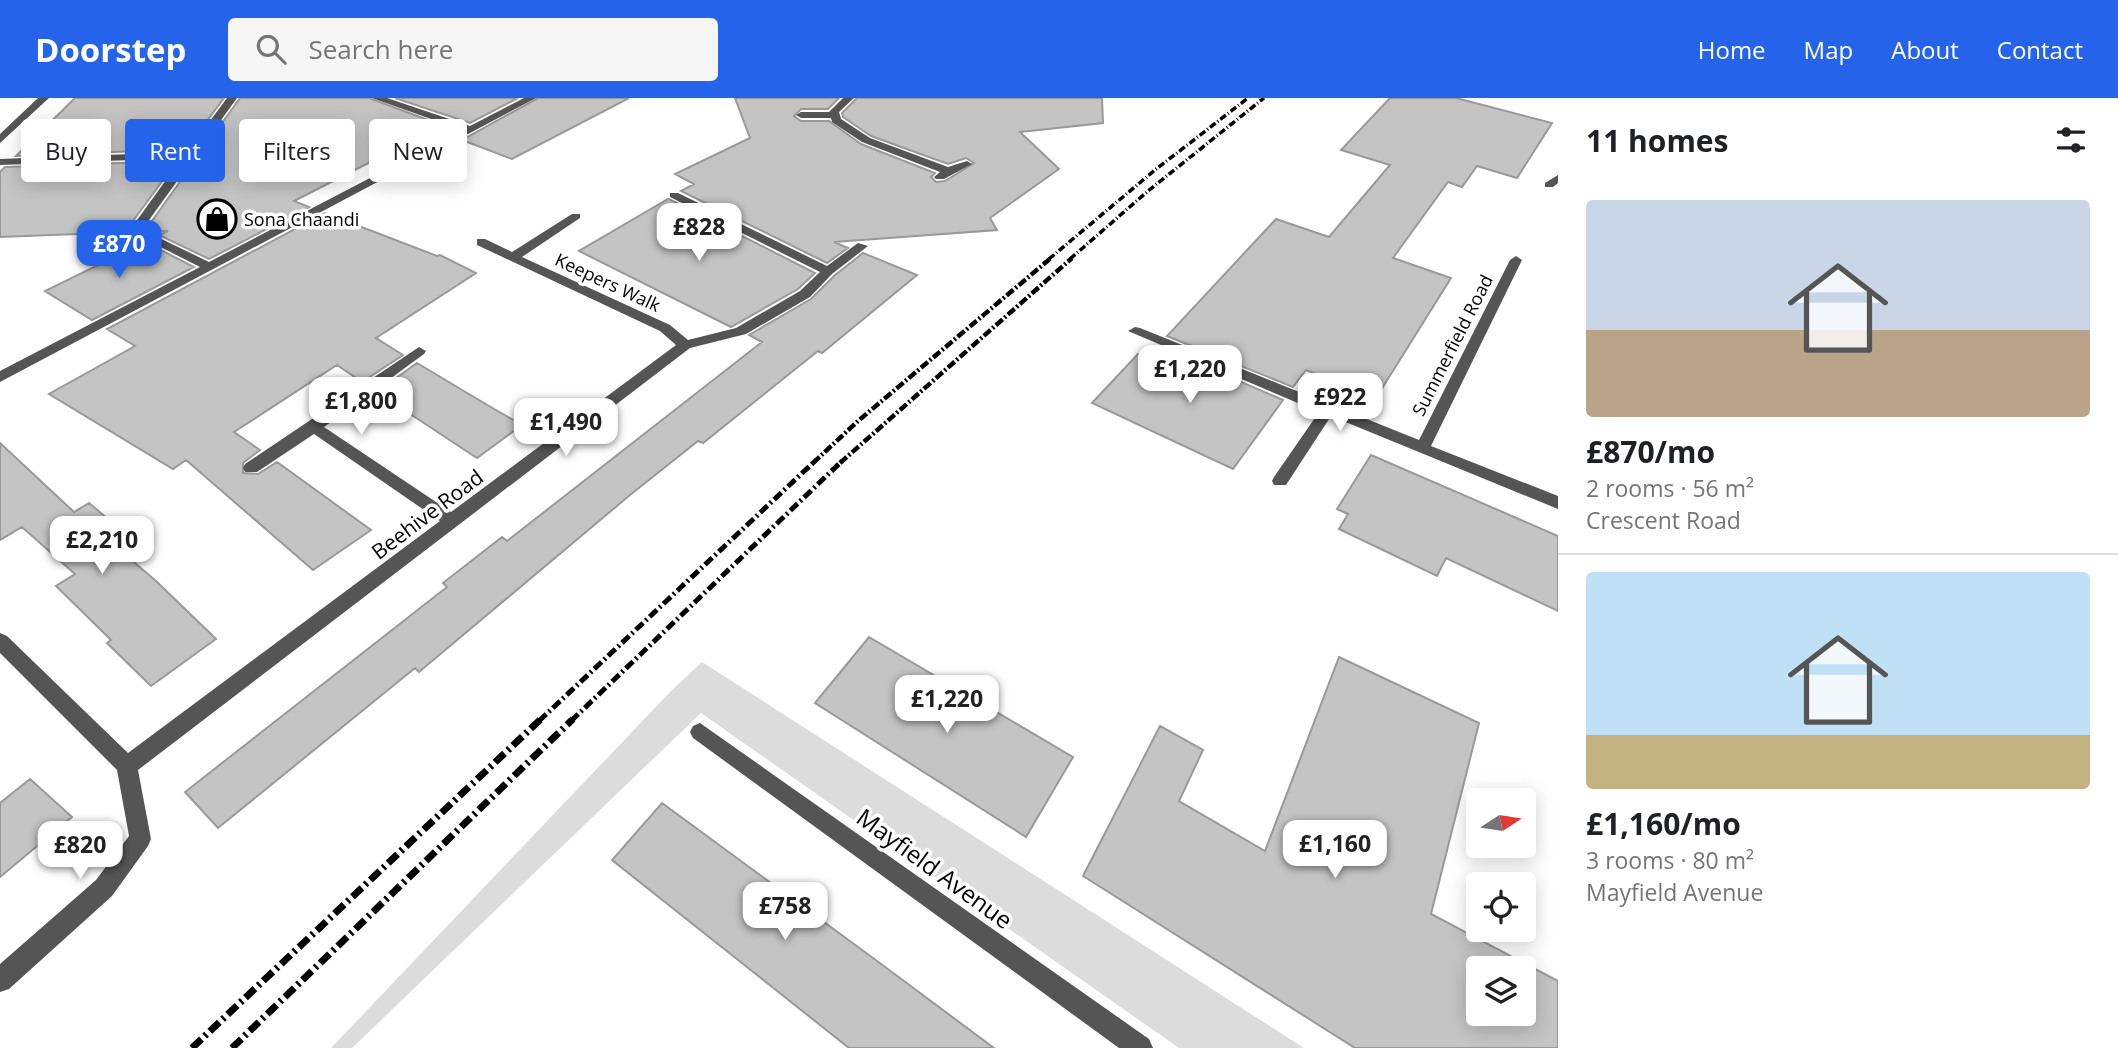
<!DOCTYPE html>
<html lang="en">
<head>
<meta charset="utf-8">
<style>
  :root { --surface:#fff; --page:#f6f6f6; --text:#202124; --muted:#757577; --line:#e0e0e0; --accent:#2563eb }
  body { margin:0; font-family:"Open Sans",sans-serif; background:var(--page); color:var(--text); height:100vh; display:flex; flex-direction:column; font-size:26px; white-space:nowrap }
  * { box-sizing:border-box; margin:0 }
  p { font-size:23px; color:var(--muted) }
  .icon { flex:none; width:38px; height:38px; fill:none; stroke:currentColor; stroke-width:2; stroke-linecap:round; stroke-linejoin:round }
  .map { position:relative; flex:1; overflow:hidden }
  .side { display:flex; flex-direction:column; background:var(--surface); width:560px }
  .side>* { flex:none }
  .hud { position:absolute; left:21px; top:21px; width:665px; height:63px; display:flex; gap:14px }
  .needle { width:46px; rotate:78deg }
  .fabs { position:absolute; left:1466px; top:690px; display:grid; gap:14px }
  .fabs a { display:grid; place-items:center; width:70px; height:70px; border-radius:7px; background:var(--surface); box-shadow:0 4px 18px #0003; font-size:35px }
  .price { position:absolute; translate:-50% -60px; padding:0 16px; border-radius:14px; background:#fff; color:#222; font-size:23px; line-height:46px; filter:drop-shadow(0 2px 4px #0008) }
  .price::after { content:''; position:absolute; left:50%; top:42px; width:21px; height:16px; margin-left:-10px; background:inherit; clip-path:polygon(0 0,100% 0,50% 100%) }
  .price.current { background:var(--accent); color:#fff }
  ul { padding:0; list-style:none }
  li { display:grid; align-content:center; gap:14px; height:371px; padding:0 28px }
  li+li { border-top:2px solid var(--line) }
  li span { display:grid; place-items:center; height:217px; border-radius:7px; color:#555 }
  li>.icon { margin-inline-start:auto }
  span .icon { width:126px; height:126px; fill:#fffc; stroke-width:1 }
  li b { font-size:30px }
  h2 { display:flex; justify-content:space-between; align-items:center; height:84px; padding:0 28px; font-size:30px }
  .chip { padding:0 24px; border-radius:7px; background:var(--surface); box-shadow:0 4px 18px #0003; font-size:24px; line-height:63px }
  .chip.current { background:var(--accent); color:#fff }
  header { display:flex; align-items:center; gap:42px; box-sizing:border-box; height:98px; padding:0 35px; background:var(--accent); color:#fff }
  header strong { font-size:33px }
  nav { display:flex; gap:38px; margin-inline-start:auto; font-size:24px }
  .search { width:490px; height:63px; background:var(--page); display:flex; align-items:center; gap:18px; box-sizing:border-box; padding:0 24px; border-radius:7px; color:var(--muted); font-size:26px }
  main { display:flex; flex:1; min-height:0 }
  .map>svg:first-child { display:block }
  .green { fill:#dcdcdc }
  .building { fill:#c4c4c4; stroke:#999; stroke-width:2; fill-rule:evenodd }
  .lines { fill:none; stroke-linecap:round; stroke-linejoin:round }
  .minor { fill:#555; fill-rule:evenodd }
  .rail-far3 { stroke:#000; stroke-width:3.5; stroke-dasharray:7 2.5 1 2.5; stroke-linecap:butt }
  .rail-far2 { stroke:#000; stroke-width:4.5; stroke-dasharray:9 2.5 2 2.5; stroke-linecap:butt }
  .rail-far1 { stroke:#000; stroke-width:5; stroke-dasharray:10 3.5 2 3.5; stroke-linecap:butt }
  .rail { stroke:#000; stroke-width:7; stroke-dasharray:13 4.5 2.5 4.5; stroke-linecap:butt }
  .labels { text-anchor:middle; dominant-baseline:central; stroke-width:7; stroke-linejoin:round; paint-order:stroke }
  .far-poi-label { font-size:18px; fill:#000; stroke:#fff; text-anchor:start }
  .far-street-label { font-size:18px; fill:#000; stroke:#fff }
  .street-label { font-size:21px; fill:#000; stroke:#fff }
  .near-street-label { font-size:24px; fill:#000; stroke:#fff }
</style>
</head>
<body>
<header>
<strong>Doorstep</strong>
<div class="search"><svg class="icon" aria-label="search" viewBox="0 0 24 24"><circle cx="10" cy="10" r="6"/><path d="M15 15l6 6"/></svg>Search here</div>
<nav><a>Home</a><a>Map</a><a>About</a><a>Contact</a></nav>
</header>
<main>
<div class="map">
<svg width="1558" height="950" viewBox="0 0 1558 950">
  <rect width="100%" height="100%" fill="#fff"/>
  <!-- green -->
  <path class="green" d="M 702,564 L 1304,950 L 1179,950 L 701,615 L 352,950 L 331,950 L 670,594 Z"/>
  <!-- building -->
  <path class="building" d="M 75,0 L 224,0 L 186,51 L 16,58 Z
    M 240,0 L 369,0 L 455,32 L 448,36 L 435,31 L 294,103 L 309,109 L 209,161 L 159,137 L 168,133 L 152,133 L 147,130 Z
    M 395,0 L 518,0 L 470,25 Z
    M 538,0 L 629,0 L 512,61 L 462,42 Z
    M 735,0 L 839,0 L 828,11 L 801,11 L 794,18 L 801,23 L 829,23 L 861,46 L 935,75 L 931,79 L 936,84 L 945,83 L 974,65 L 966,60 L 948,66 L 871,38 L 843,19 L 842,15 L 857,0 L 1102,0 L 1103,25 L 1020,34 L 1059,71 L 990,120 L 997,132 L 834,144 L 848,150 L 827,165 L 681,93 L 694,86 L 675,76 L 750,40 Z
    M 1390,0 L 1456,0 L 1552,25 L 1517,80 L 1477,68 L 1462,89 L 1448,84 L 1393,160 L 1451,180 L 1376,300 L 1306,272 L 1293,289 L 1167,238 L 1276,121 L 1329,139 L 1390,67 L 1341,52 Z
    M 177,63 L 130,127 L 130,134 L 0,139 L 0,74 L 5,69 Z
    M 668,101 L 669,101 L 815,175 L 798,191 L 731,229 L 579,153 Z
    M 325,115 L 437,158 L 440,157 L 476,175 L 376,240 L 403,257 L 362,284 L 337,267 L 234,334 L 260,352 L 243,365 L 243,375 L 258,376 L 277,364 L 371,432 L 313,472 L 186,362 L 173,371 L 49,296 L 135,248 L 107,231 Z
    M 145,144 L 194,169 L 92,222 L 45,193 Z
    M 863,155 L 917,177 L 822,255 L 818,253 L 703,345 L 698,343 L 630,397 L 419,574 L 415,570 L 218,730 L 185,694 L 447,489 L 443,485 L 470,464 L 502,439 L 507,443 L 762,244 L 749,237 L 811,201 L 834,178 Z
    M 1158,248 L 1283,302 L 1233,371 L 1092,305 L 1138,256 L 1147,260 Z
    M 417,265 L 489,308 L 522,327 L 477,360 L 377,294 Z
    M 0,345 L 74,414 L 89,405 L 121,432 L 107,441 L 156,483 L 216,541 L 151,588 L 107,545 L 111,542 L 56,488 L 75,476 L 22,429 L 0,442 Z
    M 1371,357 L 1558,438 L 1558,513 L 1446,460 L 1437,478 L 1339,431 L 1348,416 L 1337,411 Z
    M 869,539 L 1073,659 L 1026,739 L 815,605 Z
    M 1339,559 L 1479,625 L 1431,816 L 1558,883 L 1558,950 L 1355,950 L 1083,778 L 1160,628 L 1203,652 L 1179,703 L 1265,753 ZM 1479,870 L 1524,870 L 1524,915 L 1479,915 Z
    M 30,681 L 72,719 L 0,779 L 0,705 Z
    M 662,705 L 873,860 L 994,950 L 849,950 L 612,762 Z"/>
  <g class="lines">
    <!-- minor -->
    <path class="minor" d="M 38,0 L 49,0 L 0,45 L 0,36 Z
      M 227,0 L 237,0 L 144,129 L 145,133 L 209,164 L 462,32 L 372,0 L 387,0 L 470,28 L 524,0 L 536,0 L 0,284 L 0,273 L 200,169 L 133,135 L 132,129 L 182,60 L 0,67 L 0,61 L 187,54 Z
      M 843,0 L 854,0 L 839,14 L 841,21 L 870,40 L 948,69 L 967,63 L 972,66 L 944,81 L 936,81 L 934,79 L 940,74 L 862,44 L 832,24 L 831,20 L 801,20 L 796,17 L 801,14 L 829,14 Z
      M 1558,77 L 1558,85 L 1553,89 L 1545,89 L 1545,85 Z
      M 670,95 L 678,95 L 827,168 L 858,145 L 868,148 L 832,176 L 810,199 L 746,236 L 690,250 L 138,672 L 151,741 L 148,748 L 112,798 L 9,891 L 0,894 L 0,866 L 96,782 L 129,738 L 117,672 L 0,555 L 0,535 L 7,538 L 128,655 L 440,423 L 314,336 L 257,374 L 245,374 L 243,370 L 245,366 L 419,249 L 426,253 L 424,256 L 324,329 L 451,414 L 676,247 L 660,233 L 477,147 L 477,141 L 485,141 L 512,154 L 572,116 L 580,116 L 580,120 L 522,159 L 670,227 L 688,242 L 736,230 L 800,193 L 820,174 L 670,99 Z
      M 1516,158 L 1522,162 L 1431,348 L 1558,398 L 1558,411 L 1331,318 L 1286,387 L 1274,387 L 1272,383 L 1274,379 L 1319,314 L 1128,233 L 1135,229 L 1140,230 L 1419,342 L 1510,162 Z
      M 700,625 L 1149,941 L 1153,950 L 1119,950 L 693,640 L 690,634 L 693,628 Z"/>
    <!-- rail-far3 -->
    <path class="rail-far3" d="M 1049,161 L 1155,72 L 1248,0
      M 1070,161 L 1148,93 L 1264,0"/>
    <!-- rail-far2 -->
    <path class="rail-far2" d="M 813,365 L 858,323 L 1051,160
      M 840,365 L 1072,160"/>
    <!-- rail-far1 -->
    <path class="rail-far1" d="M 539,623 L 815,363
      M 571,623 L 842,363"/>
    <!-- rail -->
    <path class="rail" d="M 192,950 L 541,621
      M 232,950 L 573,621"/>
  </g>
  <!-- icons -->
  <defs>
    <g id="shop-ring" transform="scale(2.0125)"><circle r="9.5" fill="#fff" stroke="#000" stroke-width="1.5"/><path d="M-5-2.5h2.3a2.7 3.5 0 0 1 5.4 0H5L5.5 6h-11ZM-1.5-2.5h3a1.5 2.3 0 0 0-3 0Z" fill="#000"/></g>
  </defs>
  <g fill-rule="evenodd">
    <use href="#shop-ring" x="217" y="121"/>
  </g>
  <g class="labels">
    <!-- far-poi labels -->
    <g class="far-poi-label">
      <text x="244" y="121">Sona Chaandi</text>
    </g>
    <!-- far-street labels -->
    <g class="far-street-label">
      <text transform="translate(608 184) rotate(25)">Keepers Walk</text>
      <text transform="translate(1452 247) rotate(-63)">Summerfield Road</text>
    </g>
    <!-- street labels -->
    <g class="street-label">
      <text transform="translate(427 416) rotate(-37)">Beehive Road</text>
    </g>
    <!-- near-street labels -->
    <g class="near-street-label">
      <text transform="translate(935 770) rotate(36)">Mayfield Avenue</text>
    </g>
  </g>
</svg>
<div class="fabs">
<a><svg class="needle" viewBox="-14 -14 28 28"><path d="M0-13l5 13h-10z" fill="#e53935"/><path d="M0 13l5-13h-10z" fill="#757577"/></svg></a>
<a><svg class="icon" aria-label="locate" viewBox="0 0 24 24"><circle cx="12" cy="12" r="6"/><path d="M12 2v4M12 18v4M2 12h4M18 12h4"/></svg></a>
<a><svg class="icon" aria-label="layers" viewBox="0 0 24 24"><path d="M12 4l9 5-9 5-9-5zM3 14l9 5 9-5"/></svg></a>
</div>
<b class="price" style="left:699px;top:165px">£828</b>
<b class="price current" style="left:119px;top:182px">£870</b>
<b class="price" style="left:1190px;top:307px">£1,220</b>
<b class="price" style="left:1340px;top:335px">£922</b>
<b class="price" style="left:361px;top:339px">£1,800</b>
<b class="price" style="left:566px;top:360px">£1,490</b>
<b class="price" style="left:102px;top:478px">£2,210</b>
<b class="price" style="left:947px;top:637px">£1,220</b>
<b class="price" style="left:1335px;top:782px">£1,160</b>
<b class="price" style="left:80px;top:783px">£820</b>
<b class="price" style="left:785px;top:844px">£758</b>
<div class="hud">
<a class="chip">Buy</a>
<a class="chip current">Rent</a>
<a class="chip">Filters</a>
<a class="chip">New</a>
</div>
</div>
<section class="side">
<h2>11 homes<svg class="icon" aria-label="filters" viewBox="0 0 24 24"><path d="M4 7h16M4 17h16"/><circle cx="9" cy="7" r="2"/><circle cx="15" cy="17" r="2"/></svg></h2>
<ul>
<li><span style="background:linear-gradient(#c9d6e8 60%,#b9a48a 0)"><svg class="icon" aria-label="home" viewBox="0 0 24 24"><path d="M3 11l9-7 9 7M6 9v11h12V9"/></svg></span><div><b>£870/mo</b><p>2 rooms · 56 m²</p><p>Crescent Road</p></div></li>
<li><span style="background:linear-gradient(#bfe0f5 75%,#c2b280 0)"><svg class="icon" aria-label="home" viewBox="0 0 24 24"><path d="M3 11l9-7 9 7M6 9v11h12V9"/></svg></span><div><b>£1,160/mo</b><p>3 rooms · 80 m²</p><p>Mayfield Avenue</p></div></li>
</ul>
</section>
</main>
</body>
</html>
